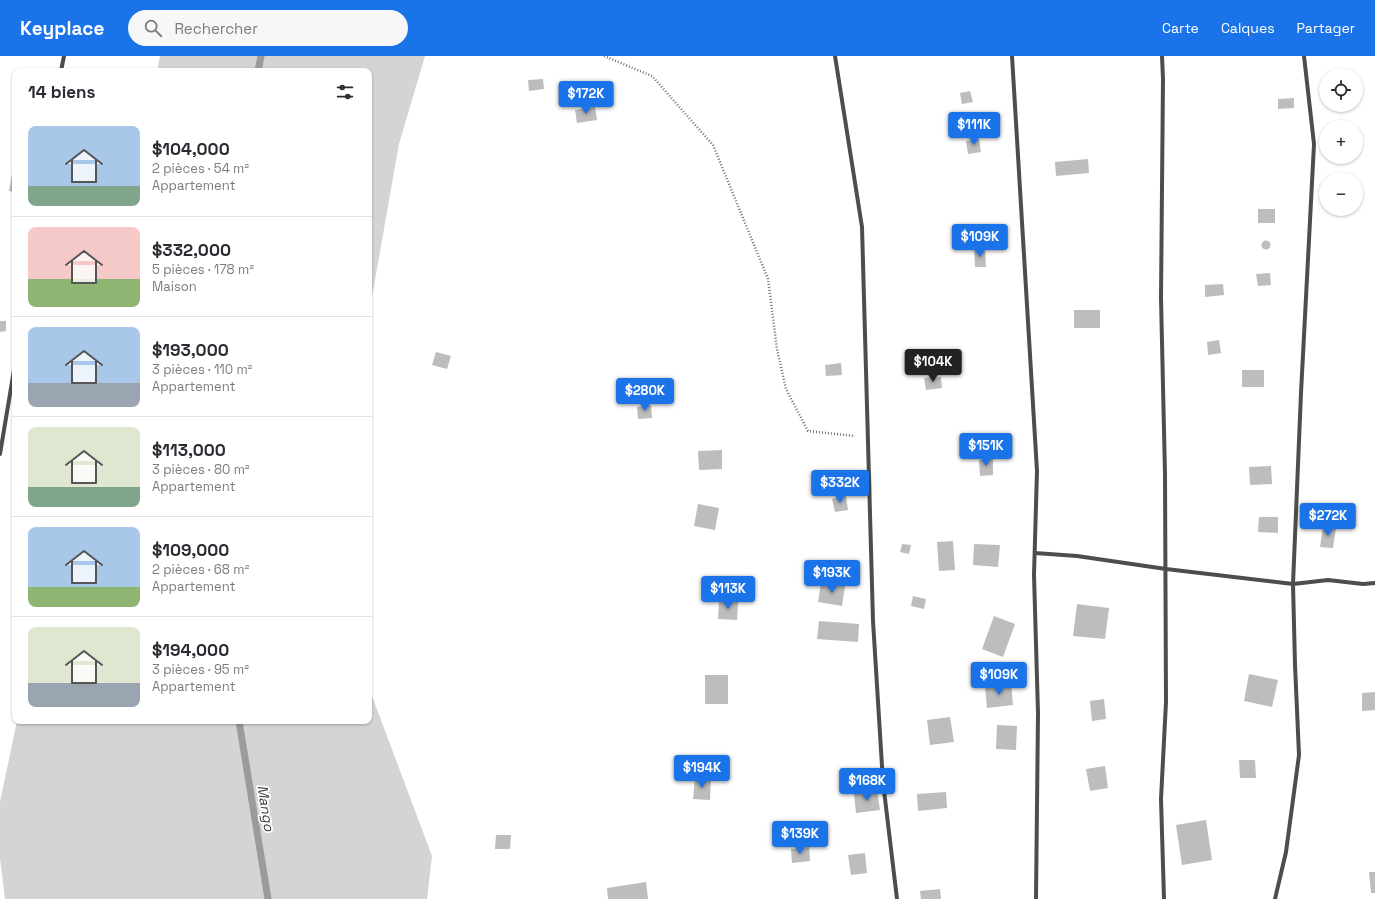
<!DOCTYPE html>
<html lang="fr">
<head>
<meta charset="utf-8">
<style>
  :root { --surface:#fff; --page:#f7f7f7; --text:#2b2b33; --muted:#7c7c81; --line:#e1e1e2; --accent:#1a73e8 }
  body { margin:0; font-family:"Space Grotesk",sans-serif; background:var(--page); color:var(--text); height:100vh; display:flex; flex-direction:column; font-size:15px; white-space:nowrap }
  * { box-sizing:border-box; margin:0 }
  p { font-size:13px; color:var(--muted) }
  .icon { flex:none; width:22px; height:22px; fill:none; stroke:currentColor; stroke-width:2; stroke-linecap:round; stroke-linejoin:round }
  .map { position:relative; flex:1; overflow:hidden }
  .details { position:absolute; left:12px; top:12px; width:360px; height:656px; display:flex; flex-direction:column; background:var(--surface); border-radius:8px; box-shadow:0 1px 3px #0004 }
  .details>* { flex:none }
  .controls { position:absolute; left:1319px; top:12px; display:grid; gap:8px }
  .controls a { display:grid; place-items:center; width:44px; height:44px; border-radius:50%; background:var(--surface); box-shadow:0 1px 3px #0004; font-size:20px }
  .price { position:absolute; translate:-50% -34px; padding:0 9px; border-radius:4px; background:var(--accent); color:#fff; font-size:13px; line-height:26px; filter:drop-shadow(0 1px 2px #0008) }
  .price::after { content:''; position:absolute; left:50%; top:24px; width:12px; height:9px; margin-left:-6px; background:inherit; clip-path:polygon(0 0,100% 0,50% 100%) }
  .price.current { background:#222; color:#fff }
  ul { padding:0; list-style:none }
  li { display:flex; align-items:center; gap:12px; height:100px; padding:0 16px }
  li+li { border-top:1px solid var(--line) }
  li span { display:grid; place-items:center; flex:none; width:112px; height:80px; border-radius:8px; color:#555 }
  li>.icon { margin-inline-start:auto }
  span .icon { width:48px; height:48px; fill:#fffc; stroke-width:1 }
  li b { font-size:17px }
  h2 { display:flex; justify-content:space-between; align-items:center; height:48px; padding:0 16px; font-size:17px }
  header { display:flex; align-items:center; gap:24px; box-sizing:border-box; height:56px; padding:0 20px; background:var(--accent); color:#fff }
  header strong { font-size:19px }
  nav { display:flex; gap:22px; margin-inline-start:auto; font-size:14px }
  .search { width:280px; height:36px; background:var(--page); display:flex; align-items:center; gap:10px; box-sizing:border-box; padding:0 14px; border-radius:22px; color:var(--muted); font-size:15px }
  .map>svg:first-child { display:block }
  .green { fill:#d4d4d4 }
  .lines { fill:none; stroke-linecap:round; stroke-linejoin:round }
  .stream { stroke:#9b9b9b; stroke-width:7 }
  .building { fill:#bdbdbd }
  .path { stroke:#6f6f6f; stroke-width:2.5; stroke-dasharray:1 2; stroke-linecap:butt }
  .street { stroke:#4d4d4d; stroke-width:4 }
  .labels { text-anchor:middle; dominant-baseline:central; stroke-width:3.5; stroke-linejoin:round; paint-order:stroke }
  .water-label { font-size:14px; font-style:italic; fill:#3c3c3c; stroke:#fff }
</style>
</head>
<body>
<header>
<strong>Keyplace</strong>
<div class="search"><svg class="icon" aria-label="search" viewBox="0 0 24 24"><circle cx="10" cy="10" r="6"/><path d="M15 15l6 6"/></svg>Rechercher</div>
<nav><a>Carte</a><a>Calques</a><a>Partager</a></nav>
</header>
<div class="map">
<svg width="1375" height="843" viewBox="0 0 1375 843">
  <rect width="100%" height="100%" fill="#fff"/>
  <!-- green -->
  <path class="green" d="M 160,0 L 425,0 L 399,88 L 369,258 L 369,15 L 157,15 Z
    M 369,632 L 432,800 L 427,843 L 5,843 L 0,802 L 0,746 L 17,665 L 369,665 Z"/>
  <g class="lines">
    <!-- stream -->
    <path class="stream" d="M 258,15 L 261,0
      M 239,665 L 268,843"/>
  </g>
  <!-- building -->
  <path class="building" d="M 543,23 L 544,33 L 529,35 L 528,24 Z
    M 970,35 L 973,46 L 962,48 L 960,37 Z
    M 1294,42 L 1294,52 L 1278,53 L 1278,43 Z
    M 595,51 L 597,64 L 577,67 L 575,54 Z
    M 979,83 L 981,96 L 968,98 L 966,85 Z
    M 1088,103 L 1089,117 L 1056,120 L 1055,106 Z
    M 13,113 L 15,113 L 15,136 L 9,135 Z
    M 1258,153 L 1275,153 L 1275,167 L 1258,167 Z
    M1261.5 189a4.5 4.5 0 1 1 9 0a4.5 4.5 0 1 1-9 0Z
    M 974,192 L 985,192 L 986,211 L 975,211 Z
    M 1270,217 L 1271,229 L 1258,230 L 1256,218 Z
    M 1223,228 L 1224,239 L 1205,241 L 1205,229 Z
    M 1074,254 L 1100,254 L 1100,272 L 1074,272 Z
    M 0,265 L 6,265 L 6,275 L 0,276 Z
    M 1219,284 L 1221,297 L 1208,299 L 1207,286 Z
    M 436,296 L 451,300 L 447,313 L 432,309 Z
    M 841,307 L 842,319 L 826,320 L 825,309 Z
    M 1242,314 L 1264,314 L 1264,331 L 1242,331 Z
    M 941,321 L 942,332 L 926,334 L 924,322 Z
    M 651,349 L 652,362 L 638,363 L 637,351 Z
    M 722,394 L 722,413 L 699,414 L 698,395 Z
    M 993,403 L 993,419 L 980,420 L 979,404 Z
    M 1271,410 L 1272,428 L 1250,429 L 1249,411 Z
    M 846,440 L 848,454 L 835,456 L 832,443 Z
    M 698,448 L 719,452 L 715,474 L 694,470 Z
    M 1259,461 L 1278,461 L 1278,477 L 1258,476 Z
    M 1323,470 L 1336,472 L 1333,492 L 1320,491 Z
    M 953,485 L 955,514 L 939,515 L 937,486 Z
    M 902,488 L 911,489 L 909,498 L 900,496 Z
    M 974,488 L 1000,489 L 998,511 L 973,509 Z
    M 821,527 L 845,530 L 842,550 L 818,546 Z
    M 913,540 L 926,543 L 924,553 L 911,550 Z
    M 719,545 L 738,546 L 737,564 L 718,563 Z
    M 1077,548 L 1109,552 L 1105,583 L 1073,580 Z
    M 994,560 L 1015,568 L 1003,601 L 982,593 Z
    M 819,565 L 859,568 L 858,586 L 817,583 Z
    M 1249,618 L 1278,624 L 1272,651 L 1244,645 Z
    M 705,619 L 728,619 L 728,648 L 705,648 Z
    M 1011,627 L 1013,649 L 987,652 L 985,630 Z
    M 1375,636 L 1375,654 L 1362,655 L 1362,637 Z
    M 1104,643 L 1106,663 L 1092,665 L 1090,645 Z
    M 950,661 L 954,686 L 930,689 L 927,664 Z
    M 997,669 L 1017,670 L 1016,694 L 996,693 Z
    M 1239,704 L 1255,704 L 1256,722 L 1240,722 Z
    M 1105,710 L 1108,732 L 1090,735 L 1086,713 Z
    M 695,722 L 711,723 L 710,744 L 693,743 Z
    M 877,735 L 880,754 L 856,757 L 854,738 Z
    M 946,736 L 947,752 L 918,755 L 917,738 Z
    M 1206,764 L 1212,804 L 1182,809 L 1176,769 Z
    M 496,779 L 511,779 L 510,793 L 495,793 Z
    M 809,791 L 810,805 L 792,807 L 791,793 Z
    M 865,797 L 867,817 L 851,819 L 848,799 Z
    M 1369,816 L 1375,816 L 1375,837 L 1371,837 Z
    M 646,826 L 648,843 L 608,843 L 607,832 Z
    M 940,833 L 941,843 L 921,843 L 920,835 Z"/>
  <g class="lines">
    <!-- path -->
    <path class="path" d="M 604,0 L 652,20 L 713,89 L 768,223 L 777,293 L 786,333 L 808,375 L 855,380"/>
    <!-- street -->
    <path class="street" d="M 835,0 L 862,171 L 873,565 L 883,726 L 897,843
      M 1012,0 L 1037,415 L 1034,519 L 1038,657 L 1036,843
      M 1162,0 L 1163,23 L 1161,242 L 1165,418 L 1166,646 L 1161,743 L 1164,843
      M 61,15 L 64,0
      M 0,398 L 15,308
      M 1035,497 L 1077,500 L 1166,513 L 1293,528 L 1328,524 L 1363,528 L 1375,527
      M 1275,843 L 1286,796 L 1299,699 L 1295,609 L 1293,528 L 1301,337 L 1314,88 L 1304,0"/>
  </g>
  <g class="labels">
    <!-- water labels -->
    <g class="water-label">
      <text transform="translate(266 752) rotate(81)">Mango</text>
    </g>
  </g>
</svg>
<div class="controls">
<a><svg class="icon" aria-label="locate" viewBox="0 0 24 24"><circle cx="12" cy="12" r="6"/><path d="M12 2v4M12 18v4M2 12h4M18 12h4"/></svg></a>
<a>+</a>
<a>−</a>
</div>
<b class="price" style="left:586px;top:59px">$172K</b>
<b class="price" style="left:974px;top:90px">$111K</b>
<b class="price" style="left:980px;top:202px">$109K</b>
<b class="price current" style="left:933px;top:327px">$104K</b>
<b class="price" style="left:645px;top:356px">$280K</b>
<b class="price" style="left:986px;top:411px">$151K</b>
<b class="price" style="left:840px;top:448px">$332K</b>
<b class="price" style="left:1328px;top:481px">$272K</b>
<b class="price" style="left:832px;top:538px">$193K</b>
<b class="price" style="left:728px;top:554px">$113K</b>
<b class="price" style="left:999px;top:640px">$109K</b>
<b class="price" style="left:702px;top:733px">$194K</b>
<b class="price" style="left:867px;top:746px">$168K</b>
<b class="price" style="left:800px;top:799px">$139K</b>
<section class="details">
<h2>14 biens<svg class="icon" aria-label="filters" viewBox="0 0 24 24"><path d="M4 7h16M4 17h16"/><circle cx="9" cy="7" r="2"/><circle cx="15" cy="17" r="2"/></svg></h2>
<ul>
<li><span style="background:linear-gradient(#a9c7e8 75%,#7fa58c 0)"><svg class="icon" aria-label="home" viewBox="0 0 24 24"><path d="M3 11l9-7 9 7M6 9v11h12V9"/></svg></span><div><b>$104,000</b><p>2 pièces · 54 m²</p><p>Appartement</p></div></li>
<li><span style="background:linear-gradient(#f6c9c9 65%,#8fb573 0)"><svg class="icon" aria-label="home" viewBox="0 0 24 24"><path d="M3 11l9-7 9 7M6 9v11h12V9"/></svg></span><div><b>$332,000</b><p>5 pièces · 178 m²</p><p>Maison</p></div></li>
<li><span style="background:linear-gradient(#a9c7e8 70%,#9aa5b1 0)"><svg class="icon" aria-label="home" viewBox="0 0 24 24"><path d="M3 11l9-7 9 7M6 9v11h12V9"/></svg></span><div><b>$193,000</b><p>3 pièces · 110 m²</p><p>Appartement</p></div></li>
<li><span style="background:linear-gradient(#dfe7d0 75%,#7fa58c 0)"><svg class="icon" aria-label="home" viewBox="0 0 24 24"><path d="M3 11l9-7 9 7M6 9v11h12V9"/></svg></span><div><b>$113,000</b><p>3 pièces · 80 m²</p><p>Appartement</p></div></li>
<li><span style="background:linear-gradient(#a9c7e8 75%,#8fb573 0)"><svg class="icon" aria-label="home" viewBox="0 0 24 24"><path d="M3 11l9-7 9 7M6 9v11h12V9"/></svg></span><div><b>$109,000</b><p>2 pièces · 68 m²</p><p>Appartement</p></div></li>
<li><span style="background:linear-gradient(#dfe7d0 70%,#9aa5b1 0)"><svg class="icon" aria-label="home" viewBox="0 0 24 24"><path d="M3 11l9-7 9 7M6 9v11h12V9"/></svg></span><div><b>$194,000</b><p>3 pièces · 95 m²</p><p>Appartement</p></div></li>
</ul>
</section>
</div>
</body>
</html>
